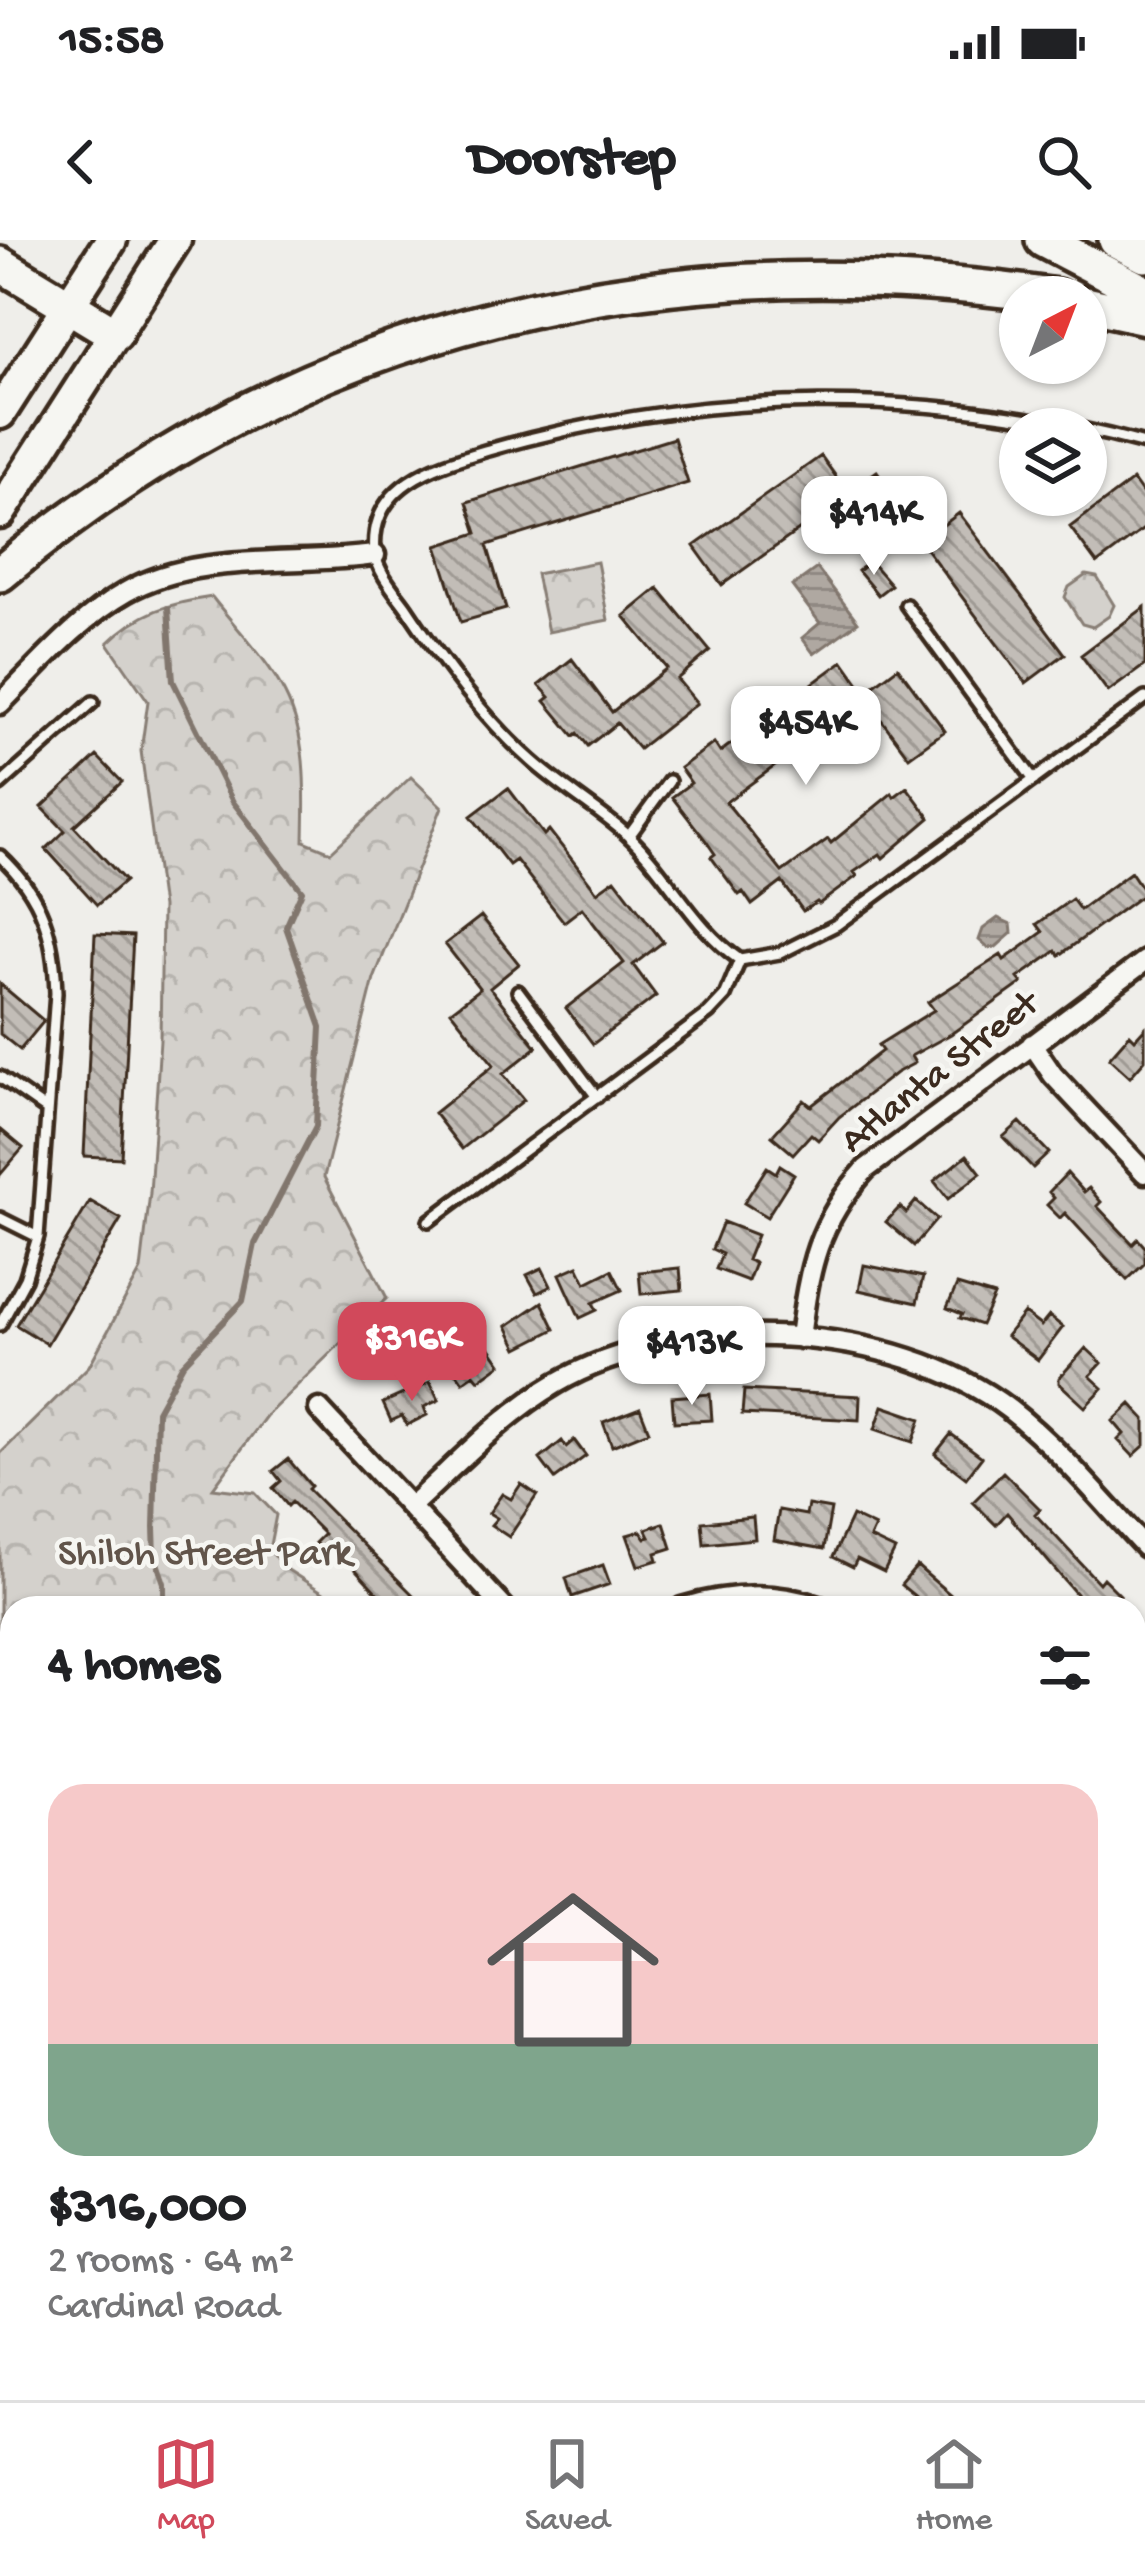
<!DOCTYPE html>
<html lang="en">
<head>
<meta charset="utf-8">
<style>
  :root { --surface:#fff; --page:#f2f2f2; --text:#202124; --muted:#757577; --line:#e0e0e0; --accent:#d1495b }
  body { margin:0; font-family:"Gochi Hand",sans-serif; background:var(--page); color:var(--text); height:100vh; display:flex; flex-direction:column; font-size:45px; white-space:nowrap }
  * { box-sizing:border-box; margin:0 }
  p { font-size:39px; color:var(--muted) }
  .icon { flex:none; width:66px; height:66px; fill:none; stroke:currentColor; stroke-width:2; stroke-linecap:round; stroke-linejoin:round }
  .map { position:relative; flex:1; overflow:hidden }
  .sheet { position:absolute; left:0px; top:1356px; width:1146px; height:804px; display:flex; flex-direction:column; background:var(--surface); border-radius:36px 36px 0 0; box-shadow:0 3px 9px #0004 }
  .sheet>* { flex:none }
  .needle { width:78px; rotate:42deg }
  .tools { position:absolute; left:999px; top:36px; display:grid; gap:24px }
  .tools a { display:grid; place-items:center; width:108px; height:108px; border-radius:50%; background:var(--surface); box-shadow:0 3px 9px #0004; font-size:60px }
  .price { position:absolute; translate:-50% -102px; padding:0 27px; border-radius:24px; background:#fff; color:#222; font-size:39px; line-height:78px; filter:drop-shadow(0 3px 6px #0008) }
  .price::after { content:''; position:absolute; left:50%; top:72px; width:36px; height:27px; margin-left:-18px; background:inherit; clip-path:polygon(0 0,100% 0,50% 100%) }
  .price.selected { background:var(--accent); color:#fff }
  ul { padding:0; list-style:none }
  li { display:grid; align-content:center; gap:24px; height:636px; padding:0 48px }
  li+li { border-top:3px solid var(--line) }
  li span { display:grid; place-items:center; height:372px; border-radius:36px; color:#555 }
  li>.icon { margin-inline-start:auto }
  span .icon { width:216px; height:216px; fill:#fffc; stroke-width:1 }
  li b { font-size:51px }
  h2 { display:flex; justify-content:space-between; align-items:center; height:144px; padding:0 48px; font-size:51px }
  .status { display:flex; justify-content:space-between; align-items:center; height:84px; padding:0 60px; background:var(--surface); direction:ltr }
  .status svg { height:33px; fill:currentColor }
  header { display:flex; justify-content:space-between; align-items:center; height:156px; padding:0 48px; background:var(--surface); font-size:54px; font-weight:700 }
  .tabs { display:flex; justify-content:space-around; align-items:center; height:168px; border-top:3px solid var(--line); background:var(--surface); font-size:33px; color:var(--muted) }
  .tabs a { display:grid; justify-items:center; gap:6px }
  .tabs .selected { color:var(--accent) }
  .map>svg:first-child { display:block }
  .built { fill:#e2dfdb }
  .forest { fill:url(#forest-crowns); stroke:#887e75; stroke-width:3 }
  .water { fill:url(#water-rules); stroke:#81766d; stroke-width:3 }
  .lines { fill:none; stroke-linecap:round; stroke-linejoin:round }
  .stream { stroke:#81766d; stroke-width:6 }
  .building { fill:url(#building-back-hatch); stroke:#3b2a1e; stroke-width:3 }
  .lane-casing { stroke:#3b2a1e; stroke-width:18 }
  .street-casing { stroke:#3b2a1e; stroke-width:27 }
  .primary-casing { stroke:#3b2a1e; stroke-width:39 }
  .highway-casing { stroke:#3b2a1e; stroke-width:42 }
  .lane { stroke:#f6f6f2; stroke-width:9 }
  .street { stroke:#f6f6f2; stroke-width:18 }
  .primary { stroke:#f6f6f2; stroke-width:30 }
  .highway { stroke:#f6f6f2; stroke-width:33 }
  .labels { text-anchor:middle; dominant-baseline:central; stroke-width:9; stroke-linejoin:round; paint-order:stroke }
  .street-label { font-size:39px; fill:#3b2a1e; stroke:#f6f6f2 }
  .park-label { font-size:39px; fill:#61544a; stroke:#f6f6f2 }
</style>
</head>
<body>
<div class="status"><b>15:58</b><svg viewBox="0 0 49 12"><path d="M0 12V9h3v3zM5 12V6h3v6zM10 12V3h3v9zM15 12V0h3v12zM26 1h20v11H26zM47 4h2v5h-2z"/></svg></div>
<header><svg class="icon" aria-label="back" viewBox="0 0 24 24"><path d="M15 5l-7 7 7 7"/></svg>Doorstep<svg class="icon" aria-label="search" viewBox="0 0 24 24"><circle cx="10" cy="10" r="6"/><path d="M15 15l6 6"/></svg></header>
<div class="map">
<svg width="1145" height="2160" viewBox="0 0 1145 2160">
  <defs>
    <pattern id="forest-crowns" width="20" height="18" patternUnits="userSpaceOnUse" patternTransform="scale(3)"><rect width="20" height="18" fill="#d4d1cc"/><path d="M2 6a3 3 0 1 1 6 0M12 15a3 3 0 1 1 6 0" fill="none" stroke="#b7b4af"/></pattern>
    <pattern id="water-rules" width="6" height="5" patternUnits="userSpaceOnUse" patternTransform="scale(3)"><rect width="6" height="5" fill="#afa8a1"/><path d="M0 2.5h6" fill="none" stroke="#908983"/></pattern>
    <pattern id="building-back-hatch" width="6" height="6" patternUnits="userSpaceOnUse" patternTransform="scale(3)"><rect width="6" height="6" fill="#c2bdb7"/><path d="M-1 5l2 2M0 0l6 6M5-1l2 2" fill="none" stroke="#9f9a94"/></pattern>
  </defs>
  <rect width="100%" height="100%" fill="#efeeea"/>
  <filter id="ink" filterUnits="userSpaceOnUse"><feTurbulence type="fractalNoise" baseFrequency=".00833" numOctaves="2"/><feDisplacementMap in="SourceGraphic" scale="24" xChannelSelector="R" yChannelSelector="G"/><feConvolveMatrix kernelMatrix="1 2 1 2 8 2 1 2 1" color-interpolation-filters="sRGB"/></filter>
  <g filter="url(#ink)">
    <!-- built -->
    <path class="built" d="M 0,1443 L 12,1456 L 12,2148 L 286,2148 L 286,2160 L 0,2160 Z"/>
    <!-- forest -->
    <path class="forest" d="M 597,322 L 608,380 L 548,392 L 536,334 Z
      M 1086,335 L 1097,337 L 1114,365 L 1109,376 L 1093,387 L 1082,384 L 1065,357 L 1069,347 Z
      M 212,357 C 235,387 268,419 285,454 C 308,499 305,552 304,601 L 331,612 L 411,537 L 442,567 L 374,739 L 324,937 L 387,1058 L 266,1176 L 213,1248 L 255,1253 L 276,1275 L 269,1310 L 288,1330 L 347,1368 L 12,1368 L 12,1456 L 0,1443 L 0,1214 L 89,1126 L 141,1030 L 150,953 L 160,800 L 162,667 L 141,511 L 148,461 L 108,403 C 139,372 170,363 212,357 Z
      M 307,2148 L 721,2148 L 733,2160 L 306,2160 Z"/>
    <!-- water -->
    <path class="water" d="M 817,328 L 858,382 L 814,414 L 802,398 L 820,383 L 792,346 Z
      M 998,678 L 1011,684 L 1012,693 L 996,707 L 988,708 L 979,700 L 983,689 Z"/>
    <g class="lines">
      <!-- stream -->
      <path class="stream" d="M 164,1368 L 164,1343 L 155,1317 L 154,1288 L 157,1171 L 183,1124 L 243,1061 L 255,1004 L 316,886 L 321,787 L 286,687 L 302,651 L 233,562 L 173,441 L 168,368
        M 434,2160 L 438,2148"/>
    </g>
    <!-- building -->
    <path class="building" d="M 674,198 L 688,243 L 487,305 L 506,369 L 461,382 L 437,306 L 477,293 L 467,262 Z
      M 821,216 L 847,252 L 877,231 L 913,281 L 875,308 L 841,260 L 722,345 L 694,306 Z
      M 1133,240 L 1145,257 L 1145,288 L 1097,324 L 1070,287 Z
      M 959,273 L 1065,414 L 1026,443 L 921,302 Z
      M 870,321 L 891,345 L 878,355 L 858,331 Z
      M 658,348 L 710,411 L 677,439 L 697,463 L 639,509 L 617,483 L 588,506 L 578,493 L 574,496 L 545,461 L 550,457 L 539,445 L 572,419 L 612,472 L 667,428 L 624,376 Z
      M 1145,367 L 1145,425 L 1108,452 L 1081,415 Z
      M 843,421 L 865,452 L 898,427 L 945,491 L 909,517 L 866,459 L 726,562 L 782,632 L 828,599 L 831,603 L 892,553 L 894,557 L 907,547 L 930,578 L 883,618 L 880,614 L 854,632 L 857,636 L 819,664 L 817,662 L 803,671 L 782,642 L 752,665 L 743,652 L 739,655 L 711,617 L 715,614 L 706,601 L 672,557 L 691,543 L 680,528 L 714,503 L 720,512 Z
      M 97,516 L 122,542 L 74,586 L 125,641 L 97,665 L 46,609 L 65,591 L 42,567 Z
      M 508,548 L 544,595 L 549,590 L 597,652 L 615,639 L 663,702 L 633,725 L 656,756 L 593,804 L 566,768 L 624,723 L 582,668 L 564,682 L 516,620 L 509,625 L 471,576 Z
      M 1131,632 L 1145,653 L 1060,715 L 1056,711 L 1018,738 L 1022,743 L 951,794 L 911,816 L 915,823 L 896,833 L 839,877 L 818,900 L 811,894 L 793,914 L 772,896 L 804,860 L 811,866 L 882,811 L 878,805 L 934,770 L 928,762 L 1001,715 L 1004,720 L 1043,692 L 1037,684 L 1072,659 L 1080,670 Z
      M 481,676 L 519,724 L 490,748 L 537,807 L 503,834 L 524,860 L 462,909 L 434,873 L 494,825 L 451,771 L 480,749 L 445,704 Z
      M 95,694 L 133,696 L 121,918 L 84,916 Z
      M 0,744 L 44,781 L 20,810 L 0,794 Z
      M 1145,788 L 1145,820 L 1130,837 L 1109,818 L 1130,794 L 1135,799 Z
      M 1020,882 L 1049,913 L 1033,928 L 1003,897 Z
      M 0,889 L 23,908 L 0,935 Z
      M 967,915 L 981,933 L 948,959 L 934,941 Z
      M 780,925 L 794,934 L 767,977 L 744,963 L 767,927 L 776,933 Z
      M 1067,933 L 1084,952 L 1089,948 L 1101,962 L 1097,966 L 1133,1004 L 1138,999 L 1145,1007 L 1145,1023 L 1127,1040 L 1065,973 L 1060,978 L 1047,965 L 1054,958 L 1049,952 Z
      M 90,961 L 121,979 L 47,1104 L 16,1085 Z
      M 916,961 L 937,979 L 914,1006 L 886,982 L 900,967 L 906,973 Z
      M 723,982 L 757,995 L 747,1020 L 755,1023 L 748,1041 L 716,1029 L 722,1014 L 712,1009 Z
      M 864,1025 L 923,1037 L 917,1063 L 859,1050 Z
      M 578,1026 L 586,1043 L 612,1030 L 622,1050 L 593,1063 L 597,1070 L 580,1078 L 560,1034 Z
      M 542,1028 L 551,1046 L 537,1053 L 527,1035 Z
      M 680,1028 L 682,1050 L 641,1054 L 639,1032 Z
      M 957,1045 L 994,1056 L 981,1085 L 960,1078 L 962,1074 L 947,1068 Z
      M 542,1062 L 555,1089 L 518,1108 L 507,1086 Z
      M 1024,1073 L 1041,1086 L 1049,1076 L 1063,1087 L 1038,1120 L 1006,1096 Z
      M 485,1101 L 501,1124 L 479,1140 L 474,1134 L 463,1142 L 451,1125 Z
      M 1086,1108 L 1102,1123 L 1090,1136 L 1103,1148 L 1085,1167 L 1059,1143 L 1059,1138 Z
      M 430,1142 L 439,1160 L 424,1167 L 427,1175 L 407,1185 L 402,1176 L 391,1181 L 383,1163 Z
      M 744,1150 L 860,1156 L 859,1180 L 742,1174 Z
      M 710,1154 L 712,1180 L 674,1182 L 672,1157 Z
      M 1131,1164 L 1145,1179 L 1145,1205 L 1133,1216 L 1118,1200 L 1124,1194 L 1113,1181 Z
      M 883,1166 L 921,1179 L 913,1202 L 875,1189 Z
      M 640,1168 L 649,1191 L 612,1206 L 603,1182 Z
      M 951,1194 L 982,1217 L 966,1238 L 935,1214 Z
      M 574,1200 L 586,1216 L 555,1239 L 540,1219 L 562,1201 L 566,1207 Z
      M 288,1219 L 311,1246 L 308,1249 L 426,1368 L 391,1368 L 333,1305 L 326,1313 L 315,1303 L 324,1294 L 292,1262 L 288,1266 L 273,1248 L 281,1241 L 273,1231 Z
      M 1003,1232 L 1040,1269 L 1035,1274 L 1099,1343 L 1103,1338 L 1120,1355 L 1116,1359 L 1125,1368 L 1088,1368 L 1007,1273 L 996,1285 L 973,1262 Z
      M 521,1244 L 537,1255 L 509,1297 L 491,1285 L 497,1278 L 489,1273 L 502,1254 L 511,1259 Z
      M 808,1265 L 831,1269 L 824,1309 L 774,1300 L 779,1270 L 806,1275 Z
      M 852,1276 L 875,1287 L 870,1298 L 895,1310 L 884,1332 L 857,1319 L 853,1327 L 833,1317 Z
      M 753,1277 L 755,1299 L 704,1304 L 702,1282 Z
      M 664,1283 L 672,1308 L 656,1313 L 658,1320 L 638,1326 L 627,1295 L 641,1291 L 646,1298 L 650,1297 L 646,1289 Z
      M 603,1325 L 610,1344 L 572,1357 L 566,1338 Z
      M 917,1326 L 939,1345 L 966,1368 L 929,1368 L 901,1345 Z"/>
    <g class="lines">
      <!-- lane casing -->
      <g class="lane-casing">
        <path id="lane" d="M 1145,204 C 931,147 705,148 492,209 C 441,224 368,242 375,313 C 377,331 395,352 406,367 C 442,421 483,478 532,521 C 559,545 590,564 618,587 C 665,625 690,686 740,720 L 780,713 L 836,685 L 1145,458
          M 906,365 L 1034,540
          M 0,545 L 93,462
          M 629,596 L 669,541
          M 0,616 C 43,656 54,696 56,753 L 38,997 L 25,1039 L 0,1085
          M 518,751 L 597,857
          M 0,837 L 47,870
          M 0,978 L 38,997
          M 429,981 L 709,773 L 725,756 L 740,720"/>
      </g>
      <!-- street casing -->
      <g class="street-casing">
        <path id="street" d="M 0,464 C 38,426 78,379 126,352 C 198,311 295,326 375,315
          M 1032,804 L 1053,835 L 1145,933
          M 800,1098 C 809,1027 817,983 866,929 L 1145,721
          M 319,1169 L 504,1368
          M 410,1267 C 457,1224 502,1175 557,1143 C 680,1071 896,1082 1010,1170 C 1060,1209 1102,1261 1145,1307
          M 682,1368 C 728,1354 776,1351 822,1368
          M 1134,1660 L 1145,1671
          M 1134,2043 L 1145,2059
          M 850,2148 L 862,2160"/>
      </g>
      <!-- primary casing -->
      <g class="primary-casing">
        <path id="primary" d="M 0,173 L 111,0
          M 0,273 L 175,0"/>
      </g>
      <!-- highway casing -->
      <g class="highway-casing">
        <path id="highway" d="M 1043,0 L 1145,53
          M 1116,0 L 1145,15
          M 0,24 L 115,94
          M 1086,64 L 1145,77
          M 0,334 C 305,78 667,0 1057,57"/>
      </g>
      <!-- lane -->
      <use href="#lane" class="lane"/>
      <!-- street -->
      <use href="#street" class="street"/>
      <!-- primary -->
      <use href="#primary" class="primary"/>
      <!-- highway -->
      <use href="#highway" class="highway"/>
    </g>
  </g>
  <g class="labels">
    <!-- street labels -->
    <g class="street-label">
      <text transform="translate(941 834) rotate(-38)">Atlanta Street</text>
    </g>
    <!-- park labels -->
    <g class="park-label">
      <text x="205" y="1316">Shiloh Street Park</text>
    </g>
  </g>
</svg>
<div class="tools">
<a><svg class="needle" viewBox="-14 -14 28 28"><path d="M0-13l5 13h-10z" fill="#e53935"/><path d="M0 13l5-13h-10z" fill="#757577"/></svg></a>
<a><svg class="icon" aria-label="layers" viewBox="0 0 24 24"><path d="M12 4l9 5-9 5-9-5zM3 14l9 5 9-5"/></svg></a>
</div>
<b class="price" style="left:874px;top:338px">$414K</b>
<b class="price" style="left:806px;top:548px">$454K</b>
<b class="price selected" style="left:412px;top:1164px">$316K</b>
<b class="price" style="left:692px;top:1168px">$413K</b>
<section class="sheet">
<h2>4 homes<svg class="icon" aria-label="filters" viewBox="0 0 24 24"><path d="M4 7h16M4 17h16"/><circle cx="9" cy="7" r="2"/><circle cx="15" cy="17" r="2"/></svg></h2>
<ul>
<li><span style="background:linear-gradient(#f6c9c9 70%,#7fa58c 0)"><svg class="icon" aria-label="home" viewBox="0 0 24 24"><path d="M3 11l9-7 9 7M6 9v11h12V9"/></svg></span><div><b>$316,000</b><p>2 rooms · 64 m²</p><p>Cardinal Road</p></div></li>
</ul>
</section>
</div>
<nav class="tabs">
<a class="selected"><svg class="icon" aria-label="map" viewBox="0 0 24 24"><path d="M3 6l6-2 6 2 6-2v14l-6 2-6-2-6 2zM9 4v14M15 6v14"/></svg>Map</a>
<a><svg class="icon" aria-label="saved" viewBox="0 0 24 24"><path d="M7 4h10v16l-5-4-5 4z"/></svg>Saved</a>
<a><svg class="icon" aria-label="home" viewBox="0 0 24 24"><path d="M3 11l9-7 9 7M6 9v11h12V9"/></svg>Home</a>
</nav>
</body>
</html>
